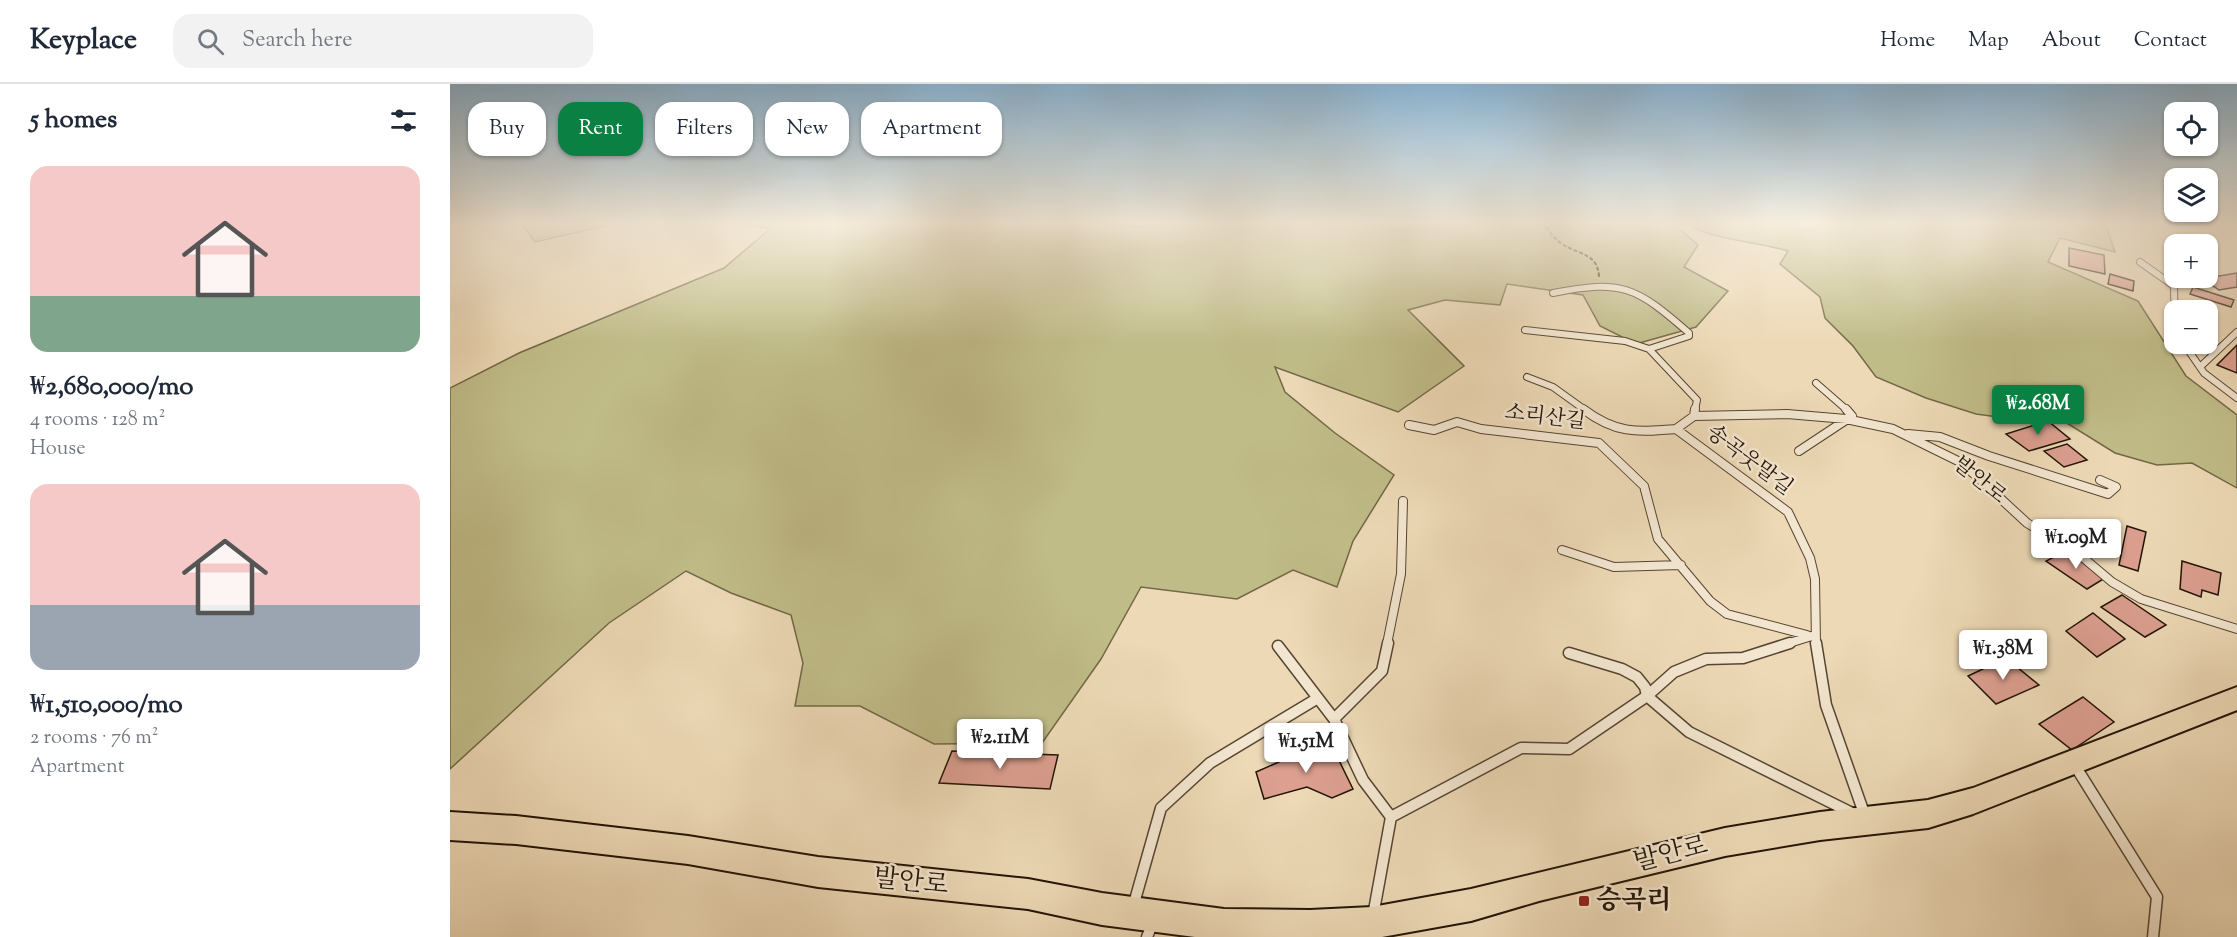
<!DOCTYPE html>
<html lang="en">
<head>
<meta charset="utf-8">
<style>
  :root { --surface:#fff; --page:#f2f2f3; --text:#1f2937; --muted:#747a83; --line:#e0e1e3; --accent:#0b8043 }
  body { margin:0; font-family:"Sorts Mill Goudy","Noto Serif KR",serif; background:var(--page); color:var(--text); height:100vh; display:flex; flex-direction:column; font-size:22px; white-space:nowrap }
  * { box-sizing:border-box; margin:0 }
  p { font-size:20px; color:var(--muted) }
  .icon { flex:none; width:33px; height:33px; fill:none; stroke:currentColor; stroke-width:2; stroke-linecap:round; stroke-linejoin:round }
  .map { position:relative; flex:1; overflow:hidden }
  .sheet { display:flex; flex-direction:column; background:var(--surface); width:450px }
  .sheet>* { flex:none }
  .banner { position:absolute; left:18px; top:18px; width:570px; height:54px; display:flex; gap:12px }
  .controls { position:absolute; left:1714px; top:18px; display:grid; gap:12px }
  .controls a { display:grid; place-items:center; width:54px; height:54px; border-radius:12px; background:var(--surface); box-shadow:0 2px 4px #0004; font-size:30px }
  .price { position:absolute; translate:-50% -51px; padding:0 14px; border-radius:6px; background:#fff; color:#222; font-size:20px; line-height:39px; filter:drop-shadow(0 2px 3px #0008) }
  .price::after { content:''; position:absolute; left:50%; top:36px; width:18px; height:14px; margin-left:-9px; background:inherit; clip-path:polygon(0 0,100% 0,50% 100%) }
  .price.active { background:var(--accent); color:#fff }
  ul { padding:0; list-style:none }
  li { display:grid; align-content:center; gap:12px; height:318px; padding:0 30px }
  li span { display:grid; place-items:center; height:186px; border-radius:18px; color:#555 }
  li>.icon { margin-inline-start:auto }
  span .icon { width:108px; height:108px; fill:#fffc; stroke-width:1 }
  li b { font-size:26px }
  h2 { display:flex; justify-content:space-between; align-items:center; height:72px; padding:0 30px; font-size:26px }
  .chip { padding:0 21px; border-radius:18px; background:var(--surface); box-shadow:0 2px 4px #0004; font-size:21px; line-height:54px }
  .chip.active { background:var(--accent); color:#fff }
  header { display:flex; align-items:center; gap:36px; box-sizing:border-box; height:84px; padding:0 30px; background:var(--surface); border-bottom:2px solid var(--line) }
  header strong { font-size:28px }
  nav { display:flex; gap:33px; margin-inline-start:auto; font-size:21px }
  .search { width:420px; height:54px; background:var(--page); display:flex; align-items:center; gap:15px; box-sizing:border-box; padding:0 21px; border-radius:18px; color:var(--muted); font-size:22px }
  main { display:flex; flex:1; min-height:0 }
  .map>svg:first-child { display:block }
  .green { fill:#c0bc88; stroke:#726847; stroke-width:1.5 }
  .building { fill:#dc9f90; stroke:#231406; stroke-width:1.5 }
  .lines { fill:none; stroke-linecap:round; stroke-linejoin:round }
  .lane-far2-casing { stroke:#564532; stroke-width:8 }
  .lane-far1-casing { stroke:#564532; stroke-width:10 }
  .lane-casing { stroke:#564532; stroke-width:13 }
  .primary-casing { stroke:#231406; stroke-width:4 }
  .path { stroke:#231406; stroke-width:2; stroke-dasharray:4 2; stroke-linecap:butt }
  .lane-far2 { stroke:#f3e6d0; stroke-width:6 }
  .lane-far1 { stroke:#f3e6d0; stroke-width:8 }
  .lane { stroke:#f3e6d0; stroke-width:10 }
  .primary { fill:#edd9b6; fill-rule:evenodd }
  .poi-dot { fill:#8f2418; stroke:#f3e6d0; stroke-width:2 }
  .labels { text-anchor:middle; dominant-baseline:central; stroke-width:5; stroke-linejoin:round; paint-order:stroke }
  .street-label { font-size:21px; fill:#231406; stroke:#f3e6d0 }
  .near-street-label { font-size:26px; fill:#231406; stroke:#f3e6d0 }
  .near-poi-label { font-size:26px; font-weight:bold; fill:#231406; stroke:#f3e6d0; text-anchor:start }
</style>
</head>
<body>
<header>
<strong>Keyplace</strong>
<div class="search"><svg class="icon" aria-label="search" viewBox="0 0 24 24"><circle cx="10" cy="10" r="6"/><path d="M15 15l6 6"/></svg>Search here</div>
<nav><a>Home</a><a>Map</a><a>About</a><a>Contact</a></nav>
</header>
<main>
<section class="sheet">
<h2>5 homes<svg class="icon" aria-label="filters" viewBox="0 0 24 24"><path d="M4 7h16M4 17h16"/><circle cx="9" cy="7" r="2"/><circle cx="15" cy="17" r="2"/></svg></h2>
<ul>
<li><span style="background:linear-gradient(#f6c9c9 70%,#7fa58c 0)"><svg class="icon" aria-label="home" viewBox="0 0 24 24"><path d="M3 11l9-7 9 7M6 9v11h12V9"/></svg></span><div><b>₩2,680,000/mo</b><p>4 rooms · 128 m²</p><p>House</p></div></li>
<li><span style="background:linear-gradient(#f6c9c9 65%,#9aa5b1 0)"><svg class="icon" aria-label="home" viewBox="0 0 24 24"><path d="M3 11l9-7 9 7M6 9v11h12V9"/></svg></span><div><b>₩1,510,000/mo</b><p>2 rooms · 76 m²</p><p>Apartment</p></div></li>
</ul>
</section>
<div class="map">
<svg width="1787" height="853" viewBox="0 0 1787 853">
  <rect width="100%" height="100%" fill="#edd9b6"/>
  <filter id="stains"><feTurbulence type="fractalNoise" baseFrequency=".00333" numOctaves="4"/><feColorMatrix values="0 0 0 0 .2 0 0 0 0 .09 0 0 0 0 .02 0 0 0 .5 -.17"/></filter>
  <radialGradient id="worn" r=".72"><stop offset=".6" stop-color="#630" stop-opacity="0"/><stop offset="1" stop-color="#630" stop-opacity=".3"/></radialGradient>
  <!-- green -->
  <path class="green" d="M 71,139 L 200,139 L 159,141 L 85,158 Z
    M 286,139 L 1222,139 L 1248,161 L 1234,183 L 1278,207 L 1246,243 L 1186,260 L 1150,242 L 1133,211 L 1057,200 L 1050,221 L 995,216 L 958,226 L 1014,282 L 948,328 L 825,283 L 835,308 L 885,349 L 944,391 L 903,457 L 887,503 L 843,486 L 787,515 L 691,503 L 651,575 L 592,659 L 484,660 L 410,622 L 345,622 L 353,579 L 341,531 L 281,509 L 236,487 L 159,539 L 0,685 L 0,304 L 69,269 L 274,184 L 320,145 Z
    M 1238,139 L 1655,139 L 1665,168 L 1610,154 L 1598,178 L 1688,217 L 1736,292 L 1787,331 L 1787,404 L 1742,379 L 1707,381 L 1665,369 L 1604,331 L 1570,336 L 1526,330 L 1476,314 L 1426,293 L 1403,262 L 1375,234 L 1370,213 L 1330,180 L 1338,167 C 1314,159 1252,154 1238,139 Z"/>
  <!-- building -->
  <path class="building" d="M 1619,164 L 1654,171 L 1655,190 L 1619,182 Z
    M 1787,189 L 1787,203 L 1769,206 L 1752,195 Z
    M 1660,190 L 1684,197 L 1683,207 L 1658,200 Z
    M 1743,203 L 1784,216 L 1781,223 L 1740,210 Z
    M 1737,217 L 1758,224 L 1757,226 L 1733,226 Z
    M 1787,261 L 1787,289 L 1767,281 Z
    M 1598,337 L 1620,355 L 1579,367 L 1556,350 Z
    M 1617,360 L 1637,376 L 1614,383 L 1594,367 Z
    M 1677,442 L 1696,448 L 1688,487 L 1669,481 Z
    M 1616,467 L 1655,494 L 1637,505 L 1596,477 Z
    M 1732,477 L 1771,489 L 1768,511 L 1752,506 L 1751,513 L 1730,505 Z
    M 1672,511 L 1716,541 L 1695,553 L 1651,523 Z
    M 1643,529 L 1675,555 L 1647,573 L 1616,547 Z
    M 1556,574 L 1589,601 L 1546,620 L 1518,592 Z
    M 1633,613 L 1664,638 L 1622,666 L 1589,640 Z
    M 879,656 L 903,705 L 882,714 L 857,703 L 814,715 L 806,688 Z
    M 502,667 L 608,671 L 600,705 L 489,699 Z"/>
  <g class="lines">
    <!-- lane-far2 casing -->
    <g class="lane-far2-casing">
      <path id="lane-far2" d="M 1690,178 L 1724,202 L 1725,247
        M 1103,209 C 1173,195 1186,203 1239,249 L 1239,252 L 1199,265
        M 1075,246 L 1175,257 L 1199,265 L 1247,316 L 1245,326
        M 1734,260 L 1754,289 L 1787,314
        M 1750,283 L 1787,248
        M 1077,293 L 1103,303 L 1135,326
        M 1366,299 L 1397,326"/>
    </g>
    <!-- lane-far1 casing -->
    <g class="lane-far1-casing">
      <path id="lane-far1" d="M 1133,325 C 1166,350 1186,348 1226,345
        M 1245,325 L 1244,332 L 1226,345 L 1338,428 L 1360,474 L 1365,495 L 1366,560
        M 1244,332 L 1337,330 L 1396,335 L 1443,345 L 1512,379 L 1577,439 L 1630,471 L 1662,498 L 1691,515 L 1787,545
        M 959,341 L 984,346 L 1007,338 L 1031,345 L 1149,359 L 1194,402 L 1208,455 L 1260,517 L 1277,530 L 1357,551
        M 1458,350 L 1490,353 L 1539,372 L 1658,410 L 1666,403 L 1650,396
        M 1349,367 L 1402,332 L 1396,325
        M 1112,466 L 1164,483 L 1231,481
        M 937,560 L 951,490 L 953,417
        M 1336,560 L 1365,551"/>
    </g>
    <!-- lane casing -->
    <g class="lane-casing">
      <path id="lane" d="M 938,559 L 932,587 L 884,635 L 913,696 L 941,733
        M 1366,559 L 1376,621 L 1415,732
        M 828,562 L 884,635
        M 1119,569 L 1172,585 L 1187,593 L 1195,603 L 1197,612 L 1239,648 L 1402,729
        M 1624,680 L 1707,813 L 1703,853
        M 683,823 L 711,724 L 760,679 L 868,614
        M 923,832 L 941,733 L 1071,664 L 1119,665 L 1197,612 L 1224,588 L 1256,575 L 1293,574 L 1340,559
        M 697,853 L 703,838"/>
    </g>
    <!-- primary casing -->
    <g class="primary-casing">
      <path id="primary" d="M 1787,603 L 1787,626 L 1523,730 L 1478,744 L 1370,756 L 1275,772 L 1089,817 L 1021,837 L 932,853 L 745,853 L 652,841 L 578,825 L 368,803 L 238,780 L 66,760 L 0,756 L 0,728 L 66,732 L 238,752 L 368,773 L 578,795 L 652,809 L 774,825 L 860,826 L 922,823 L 1021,805 L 1275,744 L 1370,728 L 1478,716 L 1523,704 Z"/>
    </g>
    <!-- path -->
    <path class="path" d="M 663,139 L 689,143 L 713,139
      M 1092,139 C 1099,146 1104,155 1112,160 C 1129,171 1148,169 1149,193"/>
    <!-- lane-far2 -->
    <use href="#lane-far2" class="lane-far2"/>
    <!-- lane-far1 -->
    <use href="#lane-far1" class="lane-far1"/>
    <!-- lane -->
    <use href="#lane" class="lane"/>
    <!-- primary -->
    <use href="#primary" class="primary"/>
  </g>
  <!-- sky -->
  <linearGradient id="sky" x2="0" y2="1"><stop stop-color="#8ab5d5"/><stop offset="0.54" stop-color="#f7eede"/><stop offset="1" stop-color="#f7eede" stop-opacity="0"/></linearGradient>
  <rect width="1787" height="258" fill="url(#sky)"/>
  <!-- markers -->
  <rect class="poi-dot" x="1128" y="811" width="12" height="12" rx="3"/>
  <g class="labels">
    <!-- street labels -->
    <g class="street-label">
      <text transform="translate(1095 334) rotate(7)">소리산길</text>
      <text transform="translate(1299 377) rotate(37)">송곡웃말길</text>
      <text transform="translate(1529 397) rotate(39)">발안로</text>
    </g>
    <!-- near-street labels -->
    <g class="near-street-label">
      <text transform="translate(1221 771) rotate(-14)">발안로</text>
      <text transform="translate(461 799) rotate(6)">발안로</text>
    </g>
    <!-- near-poi labels -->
    <g class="near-poi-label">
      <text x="1146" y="817">승곡리</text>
    </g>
  </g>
  <rect width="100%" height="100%" filter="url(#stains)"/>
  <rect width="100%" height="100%" fill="url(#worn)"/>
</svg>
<div class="controls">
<a><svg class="icon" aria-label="locate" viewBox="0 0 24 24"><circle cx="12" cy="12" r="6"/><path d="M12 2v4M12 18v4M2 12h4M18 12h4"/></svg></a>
<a><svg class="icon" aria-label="layers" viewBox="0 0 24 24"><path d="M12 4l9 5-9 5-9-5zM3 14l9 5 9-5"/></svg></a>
<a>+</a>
<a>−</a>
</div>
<b class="price active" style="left:1588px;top:352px">₩2.68M</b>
<b class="price" style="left:1626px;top:486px">₩1.09M</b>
<b class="price" style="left:1553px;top:597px">₩1.38M</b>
<b class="price" style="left:550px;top:686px">₩2.11M</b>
<b class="price" style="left:856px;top:690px">₩1.51M</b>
<div class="banner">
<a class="chip">Buy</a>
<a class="chip active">Rent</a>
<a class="chip">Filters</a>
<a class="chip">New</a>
<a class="chip">Apartment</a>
</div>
</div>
</main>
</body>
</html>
